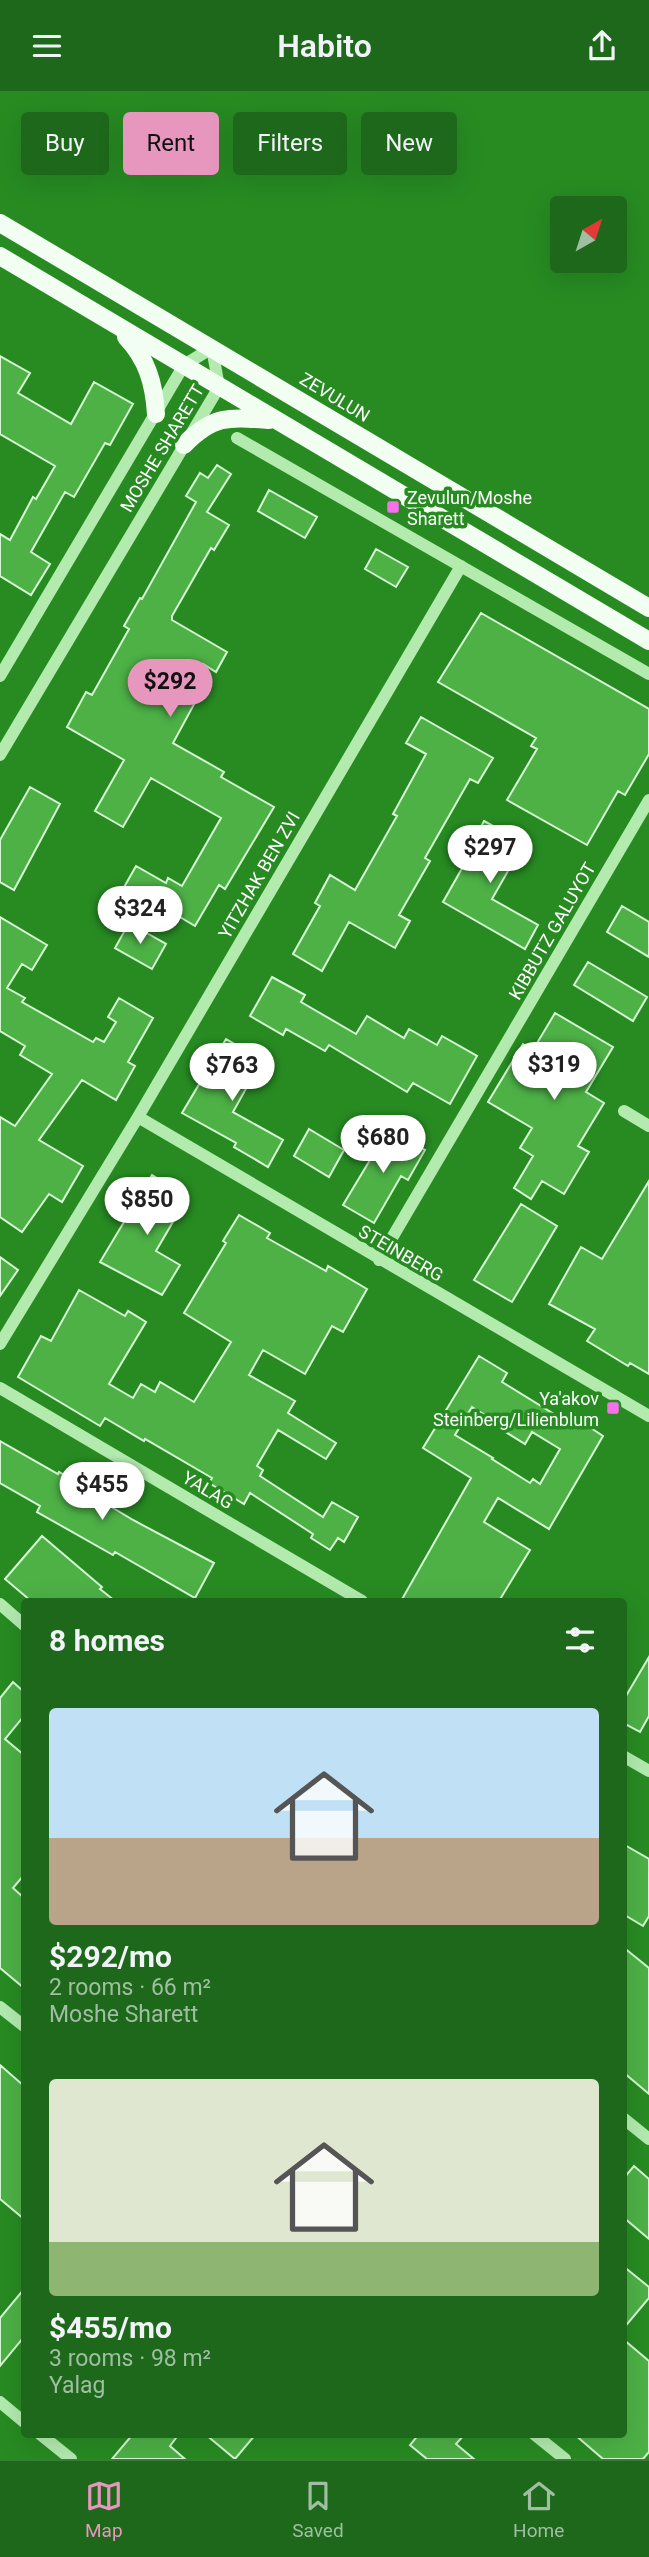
<!DOCTYPE html>
<html lang="en">
<head>
<meta charset="utf-8">
<style>
  :root { --surface:#1d681a; --page:#256e23; --text:#f1f3f6; --muted:#a0bea2; --line:#3b7b39; --accent:#e797bd }
  body { margin:0; font-family:Roboto,sans-serif; background:var(--page); color:var(--text); height:100vh; display:flex; flex-direction:column; font-size:26px; white-space:nowrap }
  * { box-sizing:border-box; margin:0 }
  p { font-size:23px; color:var(--muted) }
  .icon { flex:none; width:38px; height:38px; fill:none; stroke:currentColor; stroke-width:2; stroke-linecap:round; stroke-linejoin:round }
  .map { position:relative; flex:1; overflow:hidden }
  .drawer { position:absolute; left:21px; top:1507px; width:606px; height:840px; display:flex; flex-direction:column; background:var(--surface); border-radius:7px; box-shadow:0 7px 28px #0002 }
  .drawer>* { flex:none }
  .top-card { position:absolute; left:21px; top:21px; width:607px; height:63px; display:flex; gap:14px }
  .needle { width:46px; rotate:39deg }
  .fabs { position:absolute; left:550px; top:105px; display:grid; gap:14px }
  .fabs a { display:grid; place-items:center; width:77px; height:77px; border-radius:7px; background:var(--surface); box-shadow:0 7px 28px #0002; font-size:35px }
  .price { position:absolute; translate:-50% -60px; padding:0 16px; border-radius:24px; background:#fff; color:#222; font-size:23px; line-height:46px; filter:drop-shadow(0 2px 4px #0008) }
  .price::after { content:''; position:absolute; left:50%; top:42px; width:21px; height:16px; margin-left:-10px; background:inherit; clip-path:polygon(0 0,100% 0,50% 100%) }
  .price.active { background:var(--accent); color:#111 }
  ul { padding:0; list-style:none }
  li { display:grid; align-content:center; gap:14px; height:371px; padding:0 28px }
  li span { display:grid; place-items:center; height:217px; border-radius:7px; color:#555 }
  li>.icon { margin-inline-start:auto }
  span .icon { width:126px; height:126px; fill:#fffc; stroke-width:1 }
  li b { font-size:30px }
  h2 { display:flex; justify-content:space-between; align-items:center; height:84px; padding:0 28px; font-size:30px }
  .tag { padding:0 24px; border-radius:7px; background:var(--surface); box-shadow:0 7px 28px #0002; font-size:24px; line-height:63px }
  .tag.active { background:var(--accent); color:#111 }
  header { display:flex; justify-content:space-between; align-items:center; height:91px; padding:0 28px; background:var(--surface); font-size:32px; font-weight:600 }
  .tabs { display:flex; justify-content:space-around; align-items:center; height:98px; border-top:2px solid var(--line); background:var(--surface); font-size:19px; color:var(--muted) }
  .tabs a { display:grid; justify-items:center; gap:4px }
  .tabs .active { color:var(--accent) }
  .map>svg:first-child { display:block }
  .building { fill:#4db146; stroke:#d6f8d4; stroke-width:2; fill-rule:evenodd }
  .lines { fill:none; stroke-linecap:round; stroke-linejoin:round }
  .minor { stroke:#b3ebaf; stroke-width:12 }
  .major { stroke:#f3fef3; stroke-width:18 }
  .poi-dot { fill:#f771ea; stroke:#278b22; stroke-width:2.5 }
  .labels { text-anchor:middle; dominant-baseline:central; stroke-width:7; stroke-linejoin:round; paint-order:stroke }
  .street-label { font-size:18px; fill:#fff; stroke:#278b22 }
  .poi-label { font-size:18px; fill:#fff; stroke:#278b22; text-anchor:start }
</style>
</head>
<body>
<header><svg class="icon" aria-label="menu" viewBox="0 0 24 24"><path d="M4 6h16M4 12h16M4 18h16"/></svg>Habito<svg class="icon" aria-label="share" viewBox="0 0 24 24"><path d="M12 15V3M7 8l5-5 5 5M5 13v7h14v-7"/></svg></header>
<div class="map">
<svg width="649" height="2368" viewBox="0 0 649 2368">
  <rect width="100%" height="100%" fill="#278b22"/>
  <!-- building -->
  <path class="building" d="M 0,265 L 30,282 L 18,302 L 71,333 L 94,291 L 133,313 L 110,354 L 105,352 L 74,406 L 65,401 L 31,461 L 50,473 L 31,504 L 0,485 L 0,443 L 10,449 L 33,406 L 36,408 L 55,375 L 0,343 Z
    M 217,374 L 231,383 L 207,421 L 229,434 L 214,459 L 211,457 L 172,525 L 172,529 L 227,561 L 216,581 L 203,573 L 187,600 L 198,606 L 173,652 L 224,681 L 221,686 L 274,716 L 225,798 L 219,794 L 195,835 L 146,806 L 144,810 L 123,798 L 136,775 L 166,792 L 168,787 L 182,795 L 221,727 L 151,687 L 123,736 L 95,720 L 124,669 L 67,636 L 86,601 L 92,604 L 129,538 L 124,535 L 140,507 L 142,508 L 196,411 L 186,405 L 200,382 L 208,387 Z
    M 269,399 L 317,426 L 305,447 L 258,420 Z
    M 376,458 L 408,476 L 396,496 L 365,478 Z
    M 481,522 L 649,618 L 649,663 L 625,704 L 618,700 L 587,754 L 507,709 L 537,658 L 531,655 L 536,647 L 438,591 Z
    M 421,626 L 493,667 L 478,692 L 470,688 L 425,767 L 430,770 L 399,824 L 410,830 L 395,857 L 349,831 L 322,880 L 293,863 L 320,815 L 315,812 L 330,784 L 355,799 L 397,725 L 393,723 L 426,663 L 406,652 Z
    M 30,696 L 60,713 L 14,799 L 0,791 L 0,749 Z
    M 484,730 L 524,752 L 492,808 L 538,834 L 525,858 L 443,811 L 469,765 L 466,763 Z
    M 622,815 L 649,831 L 649,866 L 607,841 Z
    M 0,826 L 47,854 L 32,879 L 22,873 L 7,897 L 25,907 L 22,911 L 93,951 L 96,947 L 104,951 L 116,931 L 108,926 L 119,907 L 153,927 L 128,971 L 135,975 L 116,1009 L 82,989 L 39,1049 L 83,1075 L 62,1111 L 49,1103 L 22,1141 L 0,1126 L 0,1026 L 15,1035 L 52,983 L 20,964 L 25,955 L 0,940 Z
    M 129,832 L 166,853 L 152,878 L 115,857 Z
    M 588,871 L 647,906 L 633,930 L 574,894 Z
    M 272,886 L 305,904 L 301,911 L 356,943 L 367,925 L 404,947 L 409,938 L 437,954 L 442,945 L 477,965 L 450,1013 L 413,992 L 407,1001 L 329,954 L 325,960 L 286,938 L 283,944 L 250,925 Z
    M 555,922 L 613,956 L 586,1001 L 604,1012 L 578,1055 L 589,1061 L 564,1103 L 542,1090 L 531,1108 L 514,1097 L 533,1065 L 520,1057 L 532,1037 L 488,1011 L 523,953 L 533,959 Z
    M 226,948 L 262,969 L 233,1021 L 283,1049 L 268,1076 L 234,1056 L 236,1052 L 182,1022 Z
    M 309,1038 L 344,1059 L 329,1086 L 294,1065 Z
    M 388,1039 L 425,1059 L 408,1089 L 401,1085 L 374,1132 L 343,1114 Z
    M 152,1084 L 188,1105 L 156,1160 L 180,1174 L 162,1204 L 100,1171 Z
    M 649,1090 L 649,1283 L 630,1272 L 628,1275 L 587,1250 L 595,1238 L 549,1213 L 581,1156 L 602,1168 Z
    M 521,1113 L 557,1135 L 512,1211 L 474,1189 Z
    M 239,1124 L 270,1142 L 267,1147 L 326,1180 L 328,1175 L 367,1198 L 343,1241 L 332,1235 L 305,1283 L 263,1259 L 249,1284 L 295,1310 L 288,1322 L 336,1352 L 326,1368 L 278,1339 L 257,1375 L 263,1379 L 260,1385 L 323,1426 L 332,1411 L 358,1426 L 344,1451 L 338,1447 L 330,1459 L 311,1447 L 313,1443 L 250,1402 L 244,1413 L 209,1392 L 212,1387 L 145,1348 L 144,1350 L 105,1327 L 100,1335 L 18,1286 L 41,1245 L 51,1250 L 79,1199 L 125,1225 L 128,1220 L 146,1231 L 109,1293 L 133,1307 L 141,1293 L 155,1301 L 160,1291 L 194,1311 L 231,1251 L 184,1222 L 226,1152 L 223,1150 Z
    M 0,1166 L 18,1179 L 0,1205 Z
    M 479,1265 L 507,1282 L 502,1291 L 567,1331 L 573,1321 L 593,1334 L 591,1337 L 603,1345 L 549,1438 L 498,1407 L 484,1431 L 530,1459 L 499,1510 L 401,1510 L 471,1387 L 423,1357 ZM 472,1316 L 501,1334 L 499,1337 L 525,1353 L 532,1341 L 560,1358 L 540,1393 L 533,1388 L 530,1392 L 492,1368 L 493,1367 L 455,1344 Z
    M 0,1350 L 58,1383 L 59,1381 L 102,1406 L 100,1409 L 133,1429 L 214,1472 L 195,1507 L 115,1461 L 113,1464 L 37,1421 L 40,1415 L 0,1392 Z
    M 42,1445 L 102,1496 L 100,1498 L 115,1510 L 31,1510 L 5,1488 Z
    M 649,1566 L 649,1625 L 640,1641 L 623,1632 L 623,1610 Z
    M 13,1591 L 24,1601 L 24,1625 L 5,1648 L 24,1664 L 24,1784 L 13,1797 L 24,1807 L 24,1897 L 0,1877 L 0,1607 Z
    M 623,1753 L 649,1768 L 649,1825 L 643,1835 L 623,1823 Z
    M 623,1856 L 649,1877 L 649,2003 L 623,1981 Z
    M 0,1974 L 24,1995 L 24,2128 L 0,2108 Z
    M 634,2075 L 649,2088 L 649,2148 L 623,2126 L 623,2088 Z
    M 623,2175 L 649,2196 L 649,2207 L 623,2238 Z
    M 24,2198 L 24,2246 L 0,2275 L 0,2227 Z
    M 623,2248 L 649,2270 L 649,2361 L 643,2368 L 603,2368 L 574,2343 L 623,2343 Z
    M 133,2343 L 179,2343 L 170,2355 L 185,2368 L 112,2368 Z
    M 205,2343 L 256,2343 L 235,2368 Z
    M 419,2343 L 465,2343 L 456,2353 L 474,2368 L 427,2368 L 410,2354 Z"/>
  <g class="lines">
    <!-- minor -->
    <path class="minor" d="M 237,347 L 649,583
      M 0,585 L 184,274 L 212,257 L 219,296 L 0,664
      M 624,1020 L 649,1035
      M 138,1026 L 649,1325
      M 379,1169 L 649,709
      M 0,1253 L 138,1026 L 461,475
      M 0,1297 L 362,1510
      M 0,1513 L 24,1534
      M 623,1665 L 649,1680
      M 0,1916 L 24,1935
      M 623,2027 L 649,2048
      M 0,2311 L 24,2331
      M 40,2343 L 71,2368
      M 534,2343 L 565,2368"/>
    <!-- major -->
    <path class="major" d="M 0,132 L 649,517
      M 0,165 L 649,550
      M 126,246 C 147,268 154,292 156,323
      M 184,354 C 213,324 229,326 269,329"/>
  </g>
  <!-- markers -->
  <g class="poi-dot">
    <rect x="386" y="409" width="14" height="14" rx="3.5"/>
    <rect x="606" y="1310" width="14" height="14" rx="3.5"/>
  </g>
  <g class="labels">
    <!-- street labels -->
    <g class="street-label">
      <text transform="translate(335 306) rotate(31)">ZEVULUN</text>
      <text transform="translate(162 357) rotate(-59)">MOSHE SHARETT</text>
      <text transform="translate(259 784) rotate(-60)">YITZHAK BEN ZVI</text>
      <text transform="translate(552 840) rotate(-60)">KIBBUTZ GALUYOT</text>
      <text transform="translate(401 1162) rotate(30)">STEINBERG</text>
      <text transform="translate(208 1399) rotate(31)">YALAG</text>
    </g>
    <!-- poi labels -->
    <g class="poi-label">
      <text x="407" y="406">Zevulun/Moshe<tspan x="407" dy="21">Sharett</tspan></text>
      <text x="599" y="1307" text-anchor="end">Ya'akov<tspan x="599" dy="21">Steinberg/Lilienblum</tspan></text>
    </g>
  </g>
</svg>
<div class="fabs">
<a><svg class="needle" viewBox="-14 -14 28 28"><path d="M0-13l5 13h-10z" fill="#e53935"/><path d="M0 13l5-13h-10z" fill="#a0bea2"/></svg></a>
</div>
<b class="price active" style="left:170px;top:628px">$292</b>
<b class="price" style="left:490px;top:794px">$297</b>
<b class="price" style="left:140px;top:855px">$324</b>
<b class="price" style="left:554px;top:1011px">$319</b>
<b class="price" style="left:232px;top:1012px">$763</b>
<b class="price" style="left:383px;top:1084px">$680</b>
<b class="price" style="left:147px;top:1146px">$850</b>
<b class="price" style="left:102px;top:1431px">$455</b>
<div class="top-card">
<a class="tag">Buy</a>
<a class="tag active">Rent</a>
<a class="tag">Filters</a>
<a class="tag">New</a>
</div>
<section class="drawer">
<h2>8 homes<svg class="icon" aria-label="filters" viewBox="0 0 24 24"><path d="M4 7h16M4 17h16"/><circle cx="9" cy="7" r="2"/><circle cx="15" cy="17" r="2"/></svg></h2>
<ul>
<li><span style="background:linear-gradient(#bfe0f5 60%,#b9a48a 0)"><svg class="icon" aria-label="home" viewBox="0 0 24 24"><path d="M3 11l9-7 9 7M6 9v11h12V9"/></svg></span><div><b>$292/mo</b><p>2 rooms · 66 m²</p><p>Moshe Sharett</p></div></li>
<li><span style="background:linear-gradient(#dfe7d0 75%,#8fb573 0)"><svg class="icon" aria-label="home" viewBox="0 0 24 24"><path d="M3 11l9-7 9 7M6 9v11h12V9"/></svg></span><div><b>$455/mo</b><p>3 rooms · 98 m²</p><p>Yalag</p></div></li>
</ul>
</section>
</div>
<nav class="tabs">
<a class="active"><svg class="icon" aria-label="map" viewBox="0 0 24 24"><path d="M3 6l6-2 6 2 6-2v14l-6 2-6-2-6 2zM9 4v14M15 6v14"/></svg>Map</a>
<a><svg class="icon" aria-label="saved" viewBox="0 0 24 24"><path d="M7 4h10v16l-5-4-5 4z"/></svg>Saved</a>
<a><svg class="icon" aria-label="home" viewBox="0 0 24 24"><path d="M3 11l9-7 9 7M6 9v11h12V9"/></svg>Home</a>
</nav>
</body>
</html>
